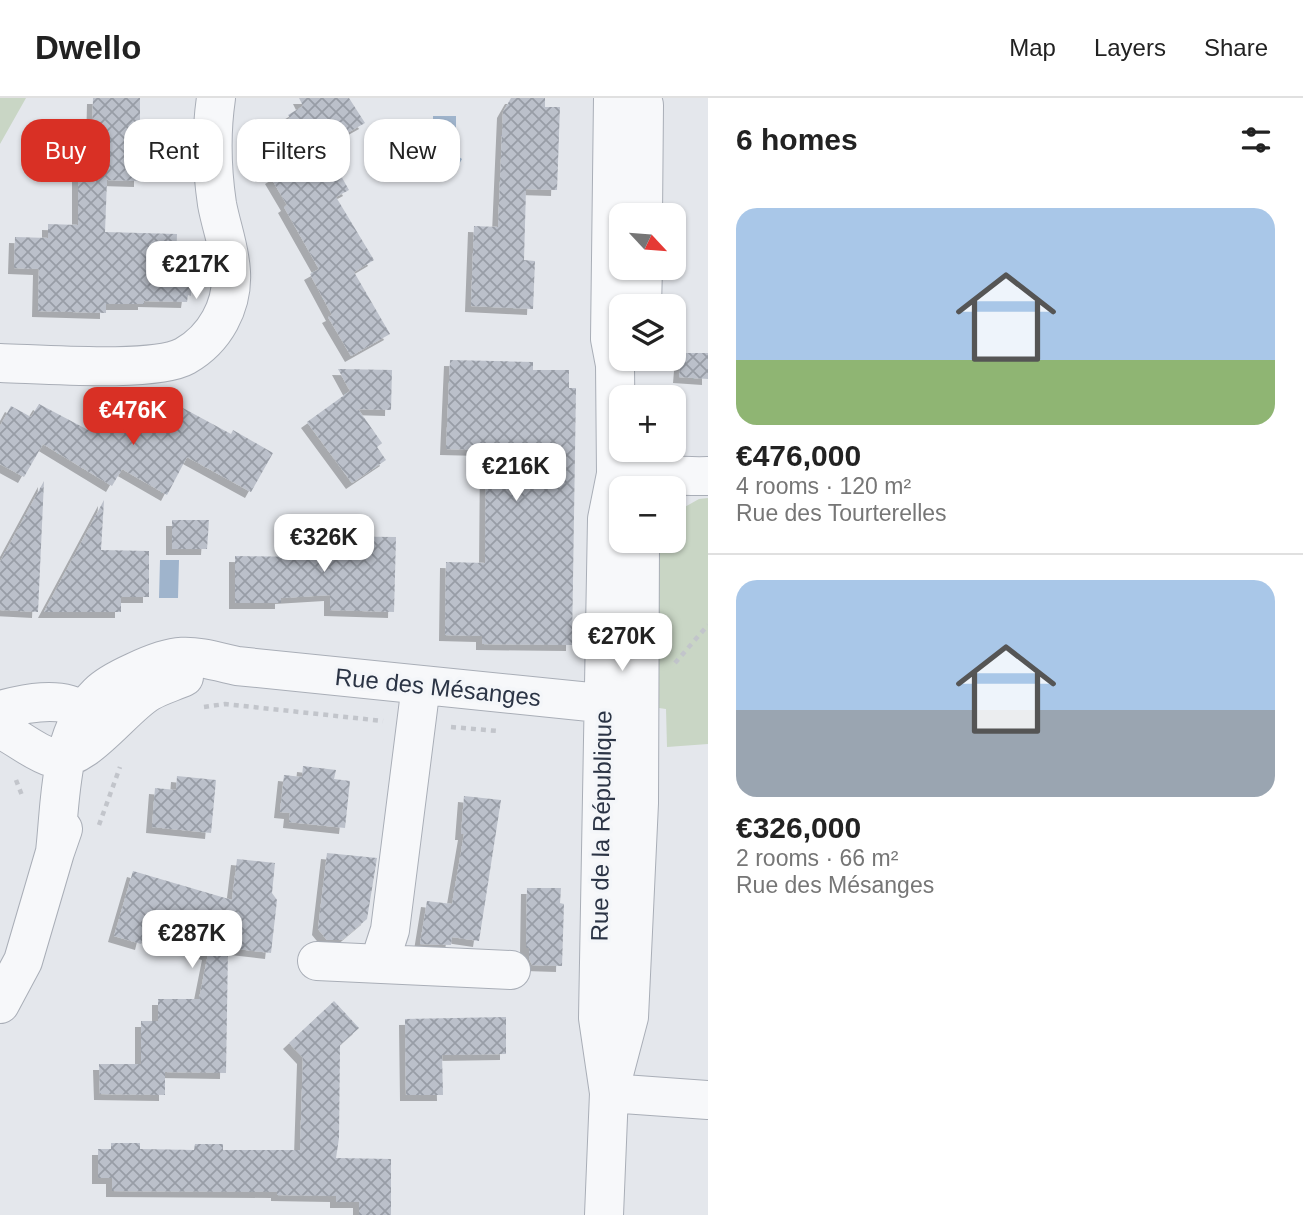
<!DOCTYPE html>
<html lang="en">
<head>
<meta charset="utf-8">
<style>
  :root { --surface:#fff; --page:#f2f2f2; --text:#222; --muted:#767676; --line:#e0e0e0; --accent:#d93025 }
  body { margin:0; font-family:Arial,sans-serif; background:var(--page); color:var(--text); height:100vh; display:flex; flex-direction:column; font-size:26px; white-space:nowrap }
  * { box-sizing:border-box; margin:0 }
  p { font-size:23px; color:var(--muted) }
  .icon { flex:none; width:38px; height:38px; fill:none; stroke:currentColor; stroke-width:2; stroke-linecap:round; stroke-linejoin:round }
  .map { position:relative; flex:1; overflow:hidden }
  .side { display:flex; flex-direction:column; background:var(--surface); width:595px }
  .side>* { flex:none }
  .top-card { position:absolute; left:21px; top:21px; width:581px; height:63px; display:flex; gap:14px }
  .needle { width:46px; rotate:116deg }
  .buttons { position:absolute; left:609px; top:105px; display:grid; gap:14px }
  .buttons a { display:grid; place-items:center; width:77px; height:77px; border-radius:14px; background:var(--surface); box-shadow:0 2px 5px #0004; font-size:35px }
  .price { position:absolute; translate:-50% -60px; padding:0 16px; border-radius:14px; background:#fff; color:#222; font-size:23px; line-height:46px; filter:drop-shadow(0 2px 4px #0008) }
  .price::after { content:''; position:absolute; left:50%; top:42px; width:21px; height:16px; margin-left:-10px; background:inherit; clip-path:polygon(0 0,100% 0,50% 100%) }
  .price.on { background:var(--accent); color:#fff }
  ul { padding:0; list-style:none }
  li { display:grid; align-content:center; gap:14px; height:371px; padding:0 28px }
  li+li { border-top:2px solid var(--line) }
  li span { display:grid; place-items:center; height:217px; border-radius:21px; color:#555 }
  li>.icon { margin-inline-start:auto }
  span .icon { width:126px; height:126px; fill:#fffc; stroke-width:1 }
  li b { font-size:30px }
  h2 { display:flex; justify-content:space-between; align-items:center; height:84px; padding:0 28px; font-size:30px }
  .chip { padding:0 24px; border-radius:21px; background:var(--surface); box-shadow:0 2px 5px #0004; font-size:24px; line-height:63px }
  .chip.on { background:var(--accent); color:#fff }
  header { display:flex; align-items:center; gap:42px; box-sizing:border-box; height:98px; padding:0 35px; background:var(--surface); border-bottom:2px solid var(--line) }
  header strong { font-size:33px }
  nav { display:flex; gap:38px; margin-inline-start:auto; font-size:24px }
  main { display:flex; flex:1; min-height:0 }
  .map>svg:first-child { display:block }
  .grass { fill:#c9d6c5 }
  .water { fill:#9fb4cc }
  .building { fill:url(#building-cross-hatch); filter:url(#shadow) }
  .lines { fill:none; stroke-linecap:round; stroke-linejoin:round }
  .minor-casing { stroke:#a9aeb7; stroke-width:40 }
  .path { stroke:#c2c5cb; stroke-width:4.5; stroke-dasharray:5 5; stroke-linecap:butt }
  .minor { stroke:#f7f8fa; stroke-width:38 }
  .labels { text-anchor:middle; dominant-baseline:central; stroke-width:7; stroke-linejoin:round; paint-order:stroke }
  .street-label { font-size:24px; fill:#2b3445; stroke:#f4f6f9 }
</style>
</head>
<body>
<header>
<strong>Dwello</strong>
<nav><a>Map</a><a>Layers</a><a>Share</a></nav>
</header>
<main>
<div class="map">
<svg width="708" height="1117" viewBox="0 0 708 1117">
  <defs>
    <pattern id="building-cross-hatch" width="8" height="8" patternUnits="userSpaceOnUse" patternTransform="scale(1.75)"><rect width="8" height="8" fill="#bbc0ca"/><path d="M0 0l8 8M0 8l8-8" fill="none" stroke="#989da6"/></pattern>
    <filter id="shadow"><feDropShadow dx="-6" dy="6" stdDeviation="0" flood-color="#0004"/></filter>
  </defs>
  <rect width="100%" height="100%" fill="#e4e7ec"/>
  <!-- grass -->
  <path class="grass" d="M 0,0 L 26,0 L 0,46 Z
    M 708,400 L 708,646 L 667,649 L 666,611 L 659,610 L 659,443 L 674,443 L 674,415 L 699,401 Z"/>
  <!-- water -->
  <path class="water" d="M 433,18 L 456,18 L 456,57 L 462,61 L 453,77 L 430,63 L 433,57 Z
    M 160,462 L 179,462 L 178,500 L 159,500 Z"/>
  <!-- building -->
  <path class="building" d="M 93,0 L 140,0 L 140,83 L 107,82 L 105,134 L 177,136 L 176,166 L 191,167 L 191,198 L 188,197 L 187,204 L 144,203 L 144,206 L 106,206 L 106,215 L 38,213 L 39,171 L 14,170 L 15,139 L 48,140 L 48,126 L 78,127 L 78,41 L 92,42 Z
    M 299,0 L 349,0 L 365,25 L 324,48 L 349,92 L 336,99 L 374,162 L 354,174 L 390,236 L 351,258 L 328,219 L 332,217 L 310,176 L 319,171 L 284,109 L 287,107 L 271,80 L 288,70 L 267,33 L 290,20 L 288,17 L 303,8 Z
    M 511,0 L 545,0 L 545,9 L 560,9 L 557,92 L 526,91 L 524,162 L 535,163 L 533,211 L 471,208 L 474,128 L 498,129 L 503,14 Z
    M 681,255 L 708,255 L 708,281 L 679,279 Z
    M 450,262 L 533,264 L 533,272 L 569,272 L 569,290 L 576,290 L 572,547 L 482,546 L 482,538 L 445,537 L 446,464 L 485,465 L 486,352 L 446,351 Z
    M 338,271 L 392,272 L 391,312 L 358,311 L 382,345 L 377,349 L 386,362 L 352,385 L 307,324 L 350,293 Z
    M 39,306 L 90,333 L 98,318 L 125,333 L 136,313 L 168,332 L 181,309 L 231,336 L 233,332 L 273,355 L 251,394 L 187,359 L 167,397 L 122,371 L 112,388 L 43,346 L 24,379 L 0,366 L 0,328 L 11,308 L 31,319 Z
    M 44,383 L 38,514 L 0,512 L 0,464 Z
    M 104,402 L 101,452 L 149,453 L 149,499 L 121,499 L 121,514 L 44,514 Z
    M 172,422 L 209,422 L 207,451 L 172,451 Z
    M 302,438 L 396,439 L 394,514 L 330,512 L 330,497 L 281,500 L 281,505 L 235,505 L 235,458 L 301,459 Z
    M 303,668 L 336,672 L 334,681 L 350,683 L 345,730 L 289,724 L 290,715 L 280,714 L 284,677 L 302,679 Z
    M 177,678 L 216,682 L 211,735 L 152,729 L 155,690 L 176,692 Z
    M 464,698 L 501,702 L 479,843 L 452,839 L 451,847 L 420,846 L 427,803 L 452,806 L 464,736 L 461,736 Z
    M 327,755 L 377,760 L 367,821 L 342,842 L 327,842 L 318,831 Z
    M 237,761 L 275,765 L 272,795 L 277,802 L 271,855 L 228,850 L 226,975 L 165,974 L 165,997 L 100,996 L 99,966 L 141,966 L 141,923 L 158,923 L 158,901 L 199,901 L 208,856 L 143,838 L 141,846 L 114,838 L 133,773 L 232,802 Z
    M 527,790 L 561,790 L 560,805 L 564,806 L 562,868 L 532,867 L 529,860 L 529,850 L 526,850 Z
    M 334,903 L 359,930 L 340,947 L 339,1040 L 336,1060 L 391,1061 L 391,1117 L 359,1117 L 359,1104 L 336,1104 L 336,1098 L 277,1097 L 277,1094 L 112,1093 L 112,1080 L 98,1080 L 98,1051 L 111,1051 L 111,1045 L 140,1045 L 140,1051 L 194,1052 L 195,1046 L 223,1046 L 223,1052 L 300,1052 L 303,960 L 289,945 Z
    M 506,919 L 506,956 L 442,957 L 443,997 L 406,997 L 405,921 Z"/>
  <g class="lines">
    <!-- minor casing -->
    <g class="minor-casing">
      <path id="minor" d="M 642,0 L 644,7 L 643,117
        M 642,208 L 643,170
        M 0,265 C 40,266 155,275 185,258 C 215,241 233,208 231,174 C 230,151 221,128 217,106 C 212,72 211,34 216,0
        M 616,376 C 647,375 677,379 708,378
        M 0,612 C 23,606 61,597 82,613 C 88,618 92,630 96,637
        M 0,631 C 17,639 35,655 53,660 C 83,667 123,609 149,594 C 159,588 173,584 184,579
        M 55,754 C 61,703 58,635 98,596 C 107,587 123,579 134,574 C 180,552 190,557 237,568 L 590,604 L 639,605
        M 317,863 L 511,872
        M 379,866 L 390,832 L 421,587
        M 0,906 L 23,863 L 55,754 L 63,731
        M 609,995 L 598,920 L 607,421 L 616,376 L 615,267 L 610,241 L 613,0
        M 609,995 L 708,1002
        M 604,1117 L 609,995 L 629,919 L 639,705 L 640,443"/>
    </g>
    <!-- path -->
    <path class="path" d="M 675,565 L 708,527
      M 204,609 L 225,606 L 383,623
      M 451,629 L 498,633
      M 16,682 L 23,700
      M 99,727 L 120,669"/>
    <!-- minor -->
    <use href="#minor" class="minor"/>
  </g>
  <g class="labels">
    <!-- street labels -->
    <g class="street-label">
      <text transform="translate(438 589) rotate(6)">Rue des Mésanges</text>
      <text transform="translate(601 728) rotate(-89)">Rue de la République</text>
    </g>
  </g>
</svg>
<div class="buttons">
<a><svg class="needle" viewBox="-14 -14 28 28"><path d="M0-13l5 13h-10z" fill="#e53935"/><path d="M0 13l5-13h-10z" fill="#767676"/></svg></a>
<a><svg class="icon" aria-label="layers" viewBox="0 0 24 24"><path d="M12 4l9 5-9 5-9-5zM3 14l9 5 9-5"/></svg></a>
<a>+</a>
<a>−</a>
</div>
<b class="price" style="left:196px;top:203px">€217K</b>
<b class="price on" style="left:133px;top:349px">€476K</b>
<b class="price" style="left:516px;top:405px">€216K</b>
<b class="price" style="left:324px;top:476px">€326K</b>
<b class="price" style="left:622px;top:575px">€270K</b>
<b class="price" style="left:192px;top:872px">€287K</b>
<div class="top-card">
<a class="chip on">Buy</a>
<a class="chip">Rent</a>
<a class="chip">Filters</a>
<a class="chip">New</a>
</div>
</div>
<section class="side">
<h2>6 homes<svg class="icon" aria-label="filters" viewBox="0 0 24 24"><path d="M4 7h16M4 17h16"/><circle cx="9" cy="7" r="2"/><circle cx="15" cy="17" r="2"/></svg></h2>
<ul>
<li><span style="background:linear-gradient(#a9c7e8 70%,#8fb573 0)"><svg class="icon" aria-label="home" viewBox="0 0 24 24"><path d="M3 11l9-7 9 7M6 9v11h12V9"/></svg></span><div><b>€476,000</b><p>4 rooms · 120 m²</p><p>Rue des Tourterelles</p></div></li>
<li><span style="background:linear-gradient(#a9c7e8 60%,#9aa5b1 0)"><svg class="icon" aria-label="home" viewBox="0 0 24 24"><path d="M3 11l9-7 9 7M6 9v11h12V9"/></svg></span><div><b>€326,000</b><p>2 rooms · 66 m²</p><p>Rue des Mésanges</p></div></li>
</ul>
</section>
</main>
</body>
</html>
